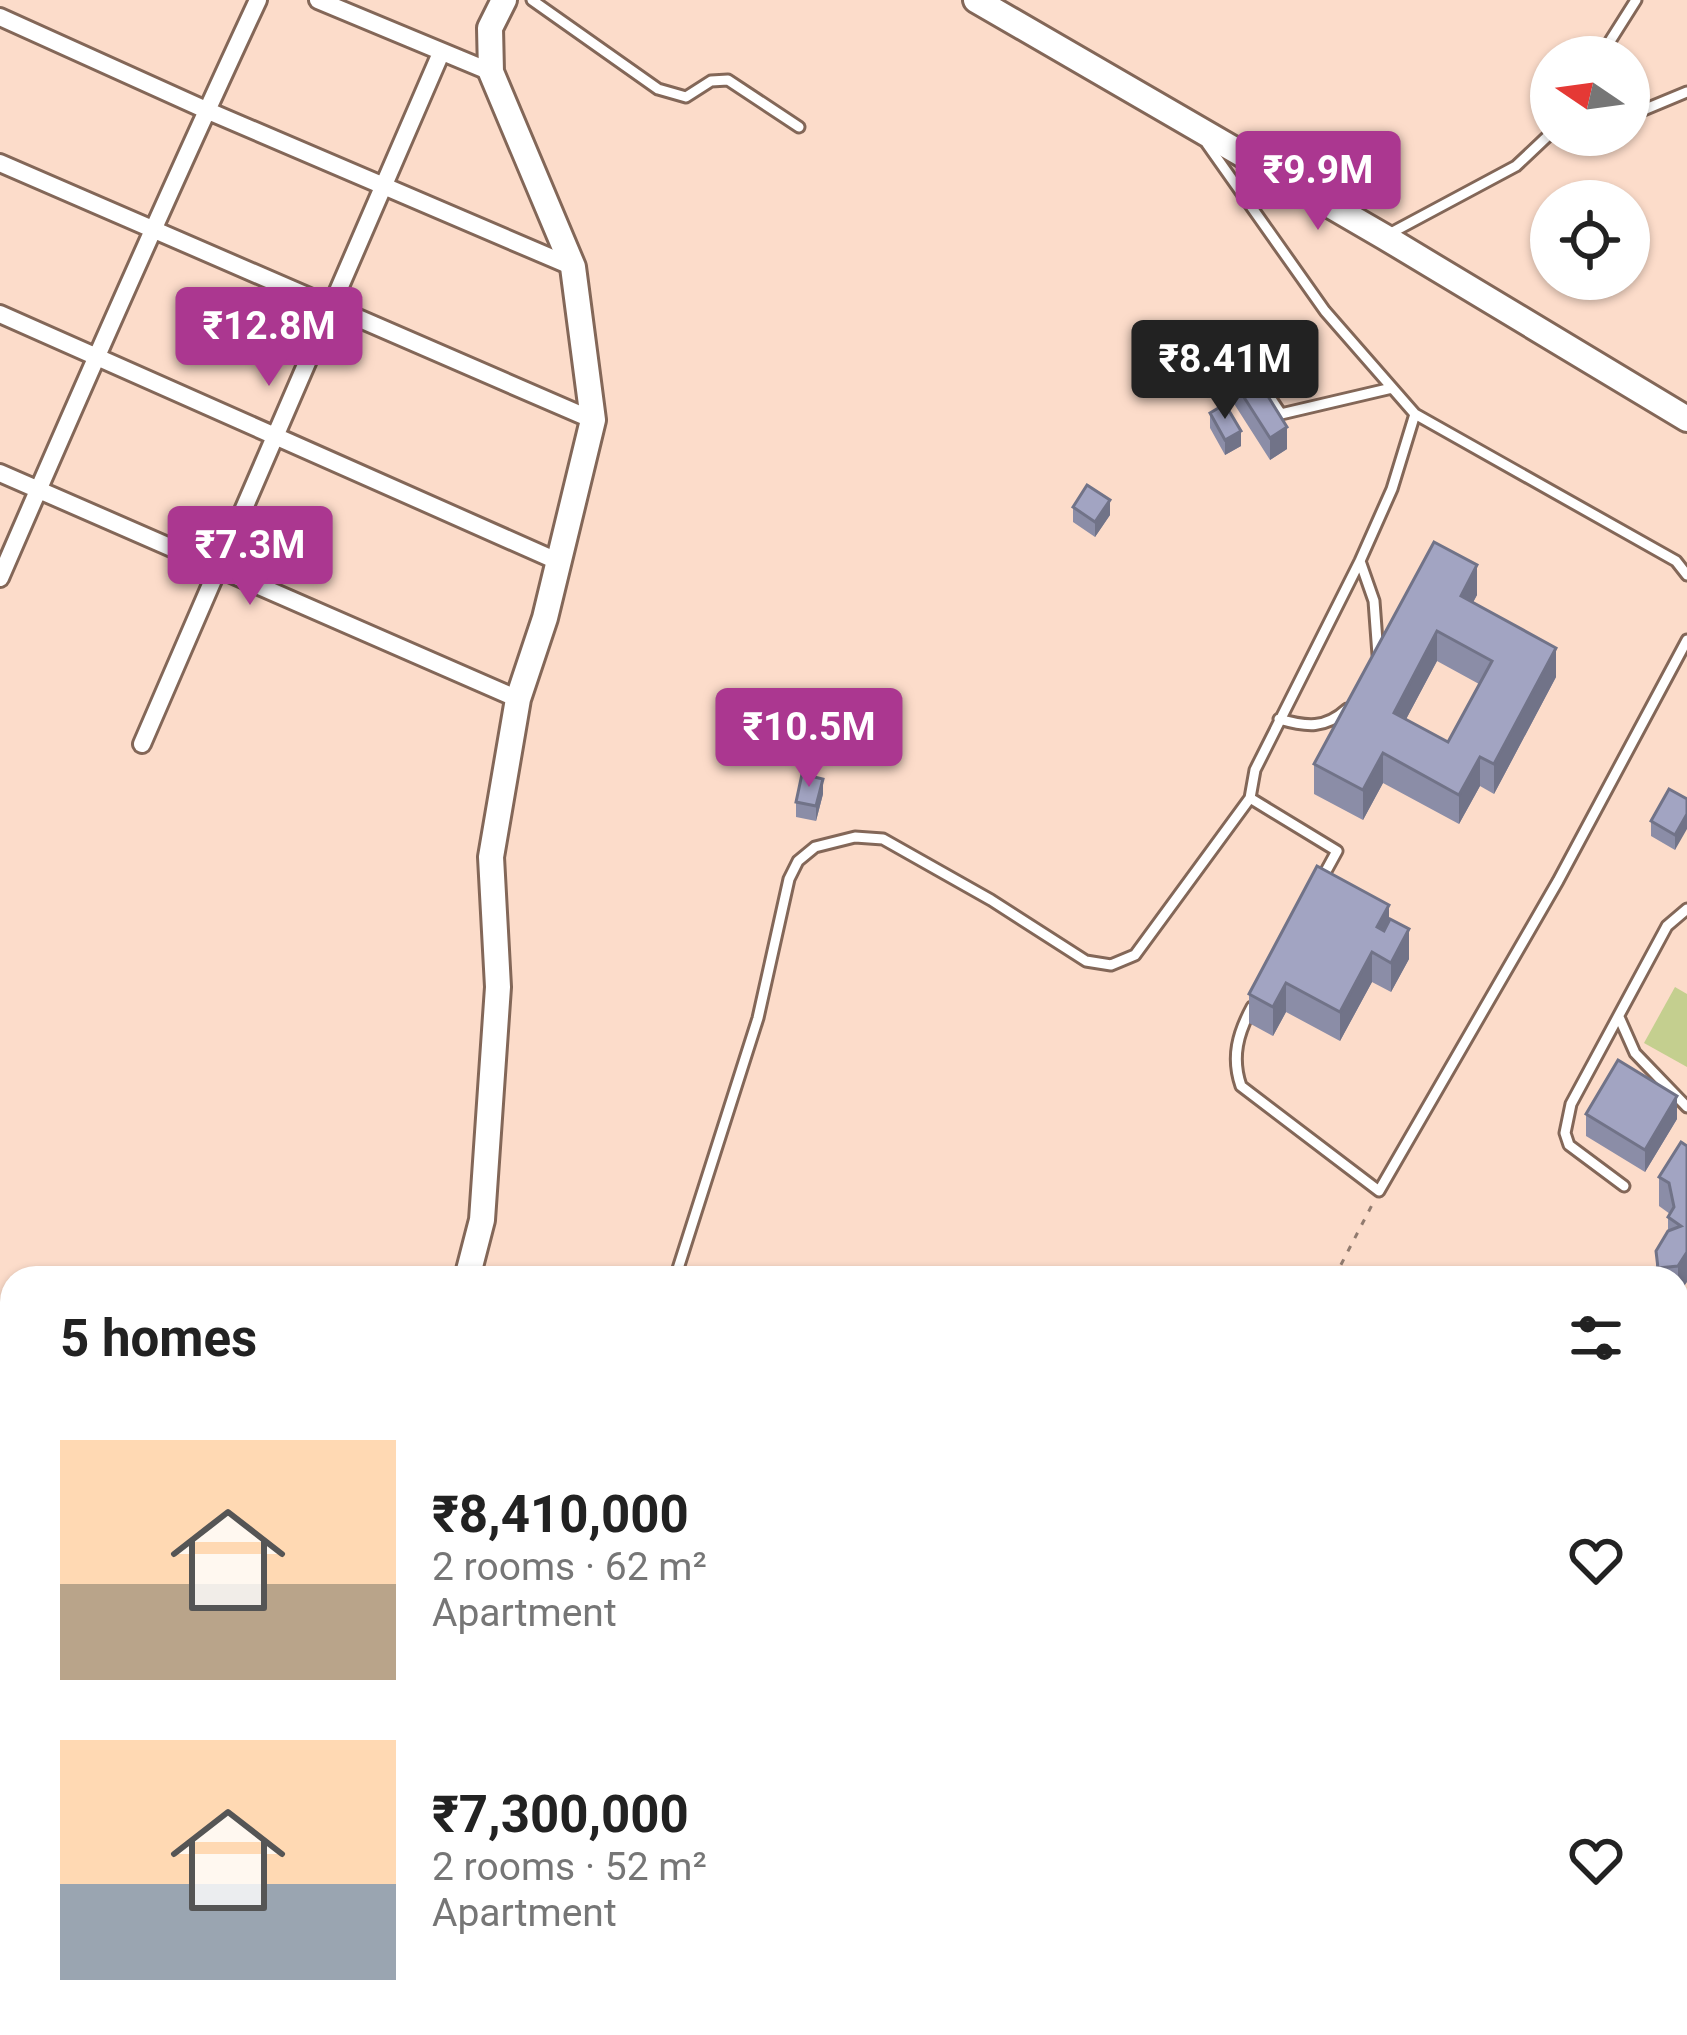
<!DOCTYPE html>
<html lang="en">
<head>
<meta charset="utf-8">
<style>
  :root { --surface:#fff; --page:#f6f6f6; --text:#222; --muted:#767676; --accent:#ab3790 }
  body { margin:0; font-family:Roboto,sans-serif; background:var(--page); color:var(--text); height:100vh; display:flex; flex-direction:column; font-size:45px; white-space:nowrap }
  * { box-sizing:border-box; margin:0 }
  p { font-size:39px; color:var(--muted) }
  .icon { flex:none; width:66px; height:66px; fill:none; stroke:currentColor; stroke-width:2; stroke-linecap:round; stroke-linejoin:round }
  .map { position:relative; flex:1; overflow:hidden }
  .drawer { position:absolute; left:0px; top:1266px; width:1689px; height:771px; display:flex; flex-direction:column; background:var(--surface); border-radius:36px 36px 0 0; box-shadow:0 3px 9px #0004 }
  .drawer>* { flex:none }
  .needle { width:78px; rotate:283deg }
  .tools { position:absolute; left:1530px; top:36px; display:grid; gap:24px }
  .tools a { display:grid; place-items:center; width:120px; height:120px; border-radius:50%; background:var(--surface); box-shadow:0 3px 9px #0004; font-size:60px }
  .price { position:absolute; translate:-50% -102px; padding:0 27px; border-radius:12px; background:var(--accent); color:#fff; font-size:39px; line-height:78px; filter:drop-shadow(0 3px 6px #0008) }
  .price::after { content:''; position:absolute; left:50%; top:72px; width:36px; height:27px; margin-left:-18px; background:inherit; clip-path:polygon(0 0,100% 0,50% 100%) }
  .price.selected { background:#222; color:#fff }
  ul { padding:0; list-style:none }
  li { display:flex; align-items:center; gap:36px; height:300px; padding:0 60px }
  li span { display:grid; place-items:center; flex:none; width:336px; height:240px; border-radius:0px; color:#555 }
  li>.icon { margin-inline-start:auto }
  span .icon { width:144px; height:144px; fill:#fffc; stroke-width:1 }
  li b { font-size:51px }
  h2 { display:flex; justify-content:space-between; align-items:center; height:144px; padding:0 60px; font-size:51px }
  .map>svg:first-child { display:block }
  .green { fill:#c4cf8f }
  .lines { fill:none; stroke-linecap:round; stroke-linejoin:round }
  .lane-casing { stroke:#836758; stroke-width:15 }
  .street-casing { stroke:#836758; stroke-width:22 }
  .secondary-casing { stroke:#836758; stroke-width:30 }
  .path { stroke:#917b6f; stroke-width:3; stroke-dasharray:6 9; stroke-linecap:butt }
  .lane { stroke:#fff; stroke-width:9 }
  .street { stroke:#fff; stroke-width:16 }
  .secondary { stroke:#fff; stroke-width:24 }
  .wall { fill:#8b8da7; fill-rule:evenodd }
  .shaded-wall { fill:#717388 }
  .building { fill:#a2a4c2; stroke:#717388; stroke-width:3; fill-rule:evenodd }
</style>
</head>
<body>
<div class="map">
<svg width="1687" height="2035" viewBox="0 0 1687 2035">
  <rect width="100%" height="100%" fill="#fcdcca"/>
  <!-- green -->
  <path class="green" d="M 1675,987 L 1687,994 L 1687,1067 L 1644,1043 Z"/>
  <g class="lines">
    <!-- lane casing -->
    <g class="lane-casing">
      <path id="lane" d="M 532,0 L 658,89 L 686,97 L 711,81 L 728,80 L 799,127
        M 1600,57 L 1636,0
        M 1629,116 L 1687,92
        M 1389,234 L 1516,166 L 1551,133
        M 1267,393 L 1281,414 L 1392,388
        M 1415,414 L 1676,561 L 1687,575
        M 1360,561 L 1374,601 L 1378,655
        M 1279,719 C 1307,727 1325,729 1347,709
        M 1250,798 L 1337,851 L 1320,882
        M 1252,1007 C 1238,1033 1231,1057 1241,1086 L 1379,1191 L 1558,881 L 1687,640
        M 1619,1017 L 1635,1053 L 1687,1107
        M 1624,1186 L 1569,1145 L 1565,1133 L 1571,1104 L 1667,926 L 1687,909
        M 675,1278 L 758,1018 L 789,879 L 798,861 L 815,847 L 855,837 L 883,839 L 991,900 L 1086,961 L 1111,965 L 1135,955 L 1250,798 L 1255,770 L 1360,561 L 1392,489 L 1415,414 L 1325,311 L 1207,144
        M 1677,1576 L 1687,1577
        M 1367,2025 L 1393,2035
        M 435,2035 L 438,2025
        M 1205,2035 L 1231,2025
        M 1264,2035 L 1274,2025"/>
    </g>
    <!-- street casing -->
    <g class="street-casing">
      <path id="street" d="M 318,0 L 491,72
        M 0,17 L 206,110 L 573,267
        M 0,163 L 593,420
        M 0,314 L 557,561
        M 0,473 L 518,699
        M 0,578 C 84,384 169,191 258,0
        M 142,744 L 441,53
        M 0,1698 L 12,1702"/>
    </g>
    <!-- secondary casing -->
    <g class="secondary-casing">
      <path id="secondary" d="M 976,0 L 1383,236 L 1687,419
        M 467,1278 L 482,1220 L 498,987 L 491,857 L 518,699 L 545,618 L 593,420 L 573,267 L 491,72 L 490,28 L 504,0
        M 0,1945 L 12,1941"/>
    </g>
    <!-- path -->
    <path class="path" d="M 1334,1278 L 1372,1205"/>
    <!-- lane -->
    <use href="#lane" class="lane"/>
    <!-- street -->
    <use href="#street" class="street"/>
    <!-- secondary -->
    <use href="#secondary" class="secondary"/>
  </g>
  <!-- wall -->
  <path class="wall" d="M 1217,355 L 1287,449 L 1270,460 L 1217,377 Z
    M 1280,364 L 1308,374 L 1295,387 L 1280,371 Z
    M 1210,413 L 1241,446 L 1225,455 L 1210,428 Z
    M 1073,507 L 1110,515 L 1095,537 L 1073,522 Z
    M 1434,542 L 1477,595 L 1473,602 L 1556,677 L 1494,794 L 1480,786 L 1459,824 L 1383,783 L 1363,820 L 1314,794 L 1314,764 ZM 1437,661 L 1479,684 L 1448,742 L 1406,719 Z
    M 823,794 L 816,821 L 796,817 L 796,802 Z
    M 1687,799 L 1675,850 L 1651,836 L 1651,821 Z
    M 1389,922 L 1409,959 L 1391,992 L 1372,982 L 1340,1041 L 1286,1012 L 1273,1036 L 1249,1023 L 1249,994 Z
    M 1586,1114 L 1677,1119 L 1645,1172 L 1586,1136 Z
    M 1687,1146 L 1678,1295 L 1677,1296 L 1677,1278 L 1656,1278 L 1656,1251 L 1668,1232 L 1668,1217 L 1670,1214 L 1659,1206 L 1659,1177 Z"/>
  <!-- shaded-wall -->
  <path class="shaded-wall" d="M 1308,366 L 1308,374 L 1295,387 L 1295,379 Z
    M 1287,427 L 1287,449 L 1270,460 L 1270,438 Z
    M 1241,431 L 1241,446 L 1225,455 L 1225,440 Z
    M 1110,500 L 1110,515 L 1095,537 L 1095,522 Z
    M 1477,565 L 1477,595 L 1461,625 L 1461,596 Z
    M 1437,631 L 1437,661 L 1394,742 L 1394,713 Z
    M 1556,648 L 1556,677 L 1494,794 L 1494,764 Z
    M 1383,753 L 1383,783 L 1363,820 L 1363,790 Z
    M 1480,757 L 1480,786 L 1459,824 L 1459,795 Z
    M 823,779 L 823,794 L 816,821 L 816,806 Z
    M 1687,814 L 1687,829 L 1675,850 L 1675,835 Z
    M 1389,905 L 1389,934 L 1377,956 L 1377,927 Z
    M 1409,929 L 1409,959 L 1391,992 L 1391,963 Z
    M 1372,952 L 1372,982 L 1340,1041 L 1340,1012 Z
    M 1286,983 L 1286,1012 L 1273,1036 L 1273,1007 Z
    M 1677,1096 L 1677,1119 L 1645,1172 L 1645,1150 Z
    M 1687,1252 L 1687,1282 L 1678,1295 L 1678,1266 Z"/>
  <!-- building -->
  <path class="building" d="M 1235,343 L 1287,427 L 1270,438 L 1217,355 Z
    M 1294,351 L 1308,366 L 1295,379 L 1280,364 Z
    M 1225,404 L 1241,431 L 1225,440 L 1210,413 Z
    M 1087,485 L 1110,500 L 1095,522 L 1073,507 Z
    M 1434,542 L 1477,565 L 1461,596 L 1556,648 L 1494,764 L 1480,757 L 1459,795 L 1383,753 L 1363,790 L 1314,764 ZM 1437,631 L 1492,661 L 1448,742 L 1394,713 Z
    M 802,774 L 823,779 L 816,806 L 796,802 Z
    M 1669,789 L 1687,799 L 1687,814 L 1675,835 L 1651,821 Z
    M 1317,866 L 1389,905 L 1377,927 L 1384,931 L 1390,919 L 1409,929 L 1391,963 L 1372,952 L 1340,1012 L 1286,983 L 1273,1007 L 1249,994 Z
    M 1618,1060 L 1677,1096 L 1645,1150 L 1586,1114 Z
    M 1681,1142 L 1687,1146 L 1687,1252 L 1678,1266 L 1658,1268 L 1656,1251 L 1668,1231 L 1681,1226 L 1668,1217 L 1674,1207 L 1669,1183 L 1659,1177 Z
    M 1034,2025 L 1163,2025 L 1193,2035 L 1031,2035 Z"/>
</svg>
<div class="tools">
<a><svg class="needle" viewBox="-14 -14 28 28"><path d="M0-13l5 13h-10z" fill="#e53935"/><path d="M0 13l5-13h-10z" fill="#767676"/></svg></a>
<a><svg class="icon" aria-label="locate" viewBox="0 0 24 24"><circle cx="12" cy="12" r="6"/><path d="M12 2v4M12 18v4M2 12h4M18 12h4"/></svg></a>
</div>
<b class="price" style="left:1318px;top:233px">₹9.9M</b>
<b class="price" style="left:269px;top:389px">₹12.8M</b>
<b class="price selected" style="left:1225px;top:422px">₹8.41M</b>
<b class="price" style="left:250px;top:608px">₹7.3M</b>
<b class="price" style="left:809px;top:790px">₹10.5M</b>
<section class="drawer">
<h2>5 homes<svg class="icon" aria-label="filters" viewBox="0 0 24 24"><path d="M4 7h16M4 17h16"/><circle cx="9" cy="7" r="2"/><circle cx="15" cy="17" r="2"/></svg></h2>
<ul>
<li><span style="background:linear-gradient(#ffd9b3 60%,#b9a48a 0)"><svg class="icon" aria-label="home" viewBox="0 0 24 24"><path d="M3 11l9-7 9 7M6 9v11h12V9"/></svg></span><div><b>₹8,410,000</b><p>2 rooms · 62 m²</p><p>Apartment</p></div><svg class="icon" aria-label="heart" viewBox="0 0 24 24"><path d="M12 20l-8-8c-3-5 5-10 8-4 3-6 11-1 8 4z"/></svg></li>
<li><span style="background:linear-gradient(#ffd9b3 60%,#9aa5b1 0)"><svg class="icon" aria-label="home" viewBox="0 0 24 24"><path d="M3 11l9-7 9 7M6 9v11h12V9"/></svg></span><div><b>₹7,300,000</b><p>2 rooms · 52 m²</p><p>Apartment</p></div><svg class="icon" aria-label="heart" viewBox="0 0 24 24"><path d="M12 20l-8-8c-3-5 5-10 8-4 3-6 11-1 8 4z"/></svg></li>
</ul>
</section>
</div>
</body>
</html>
